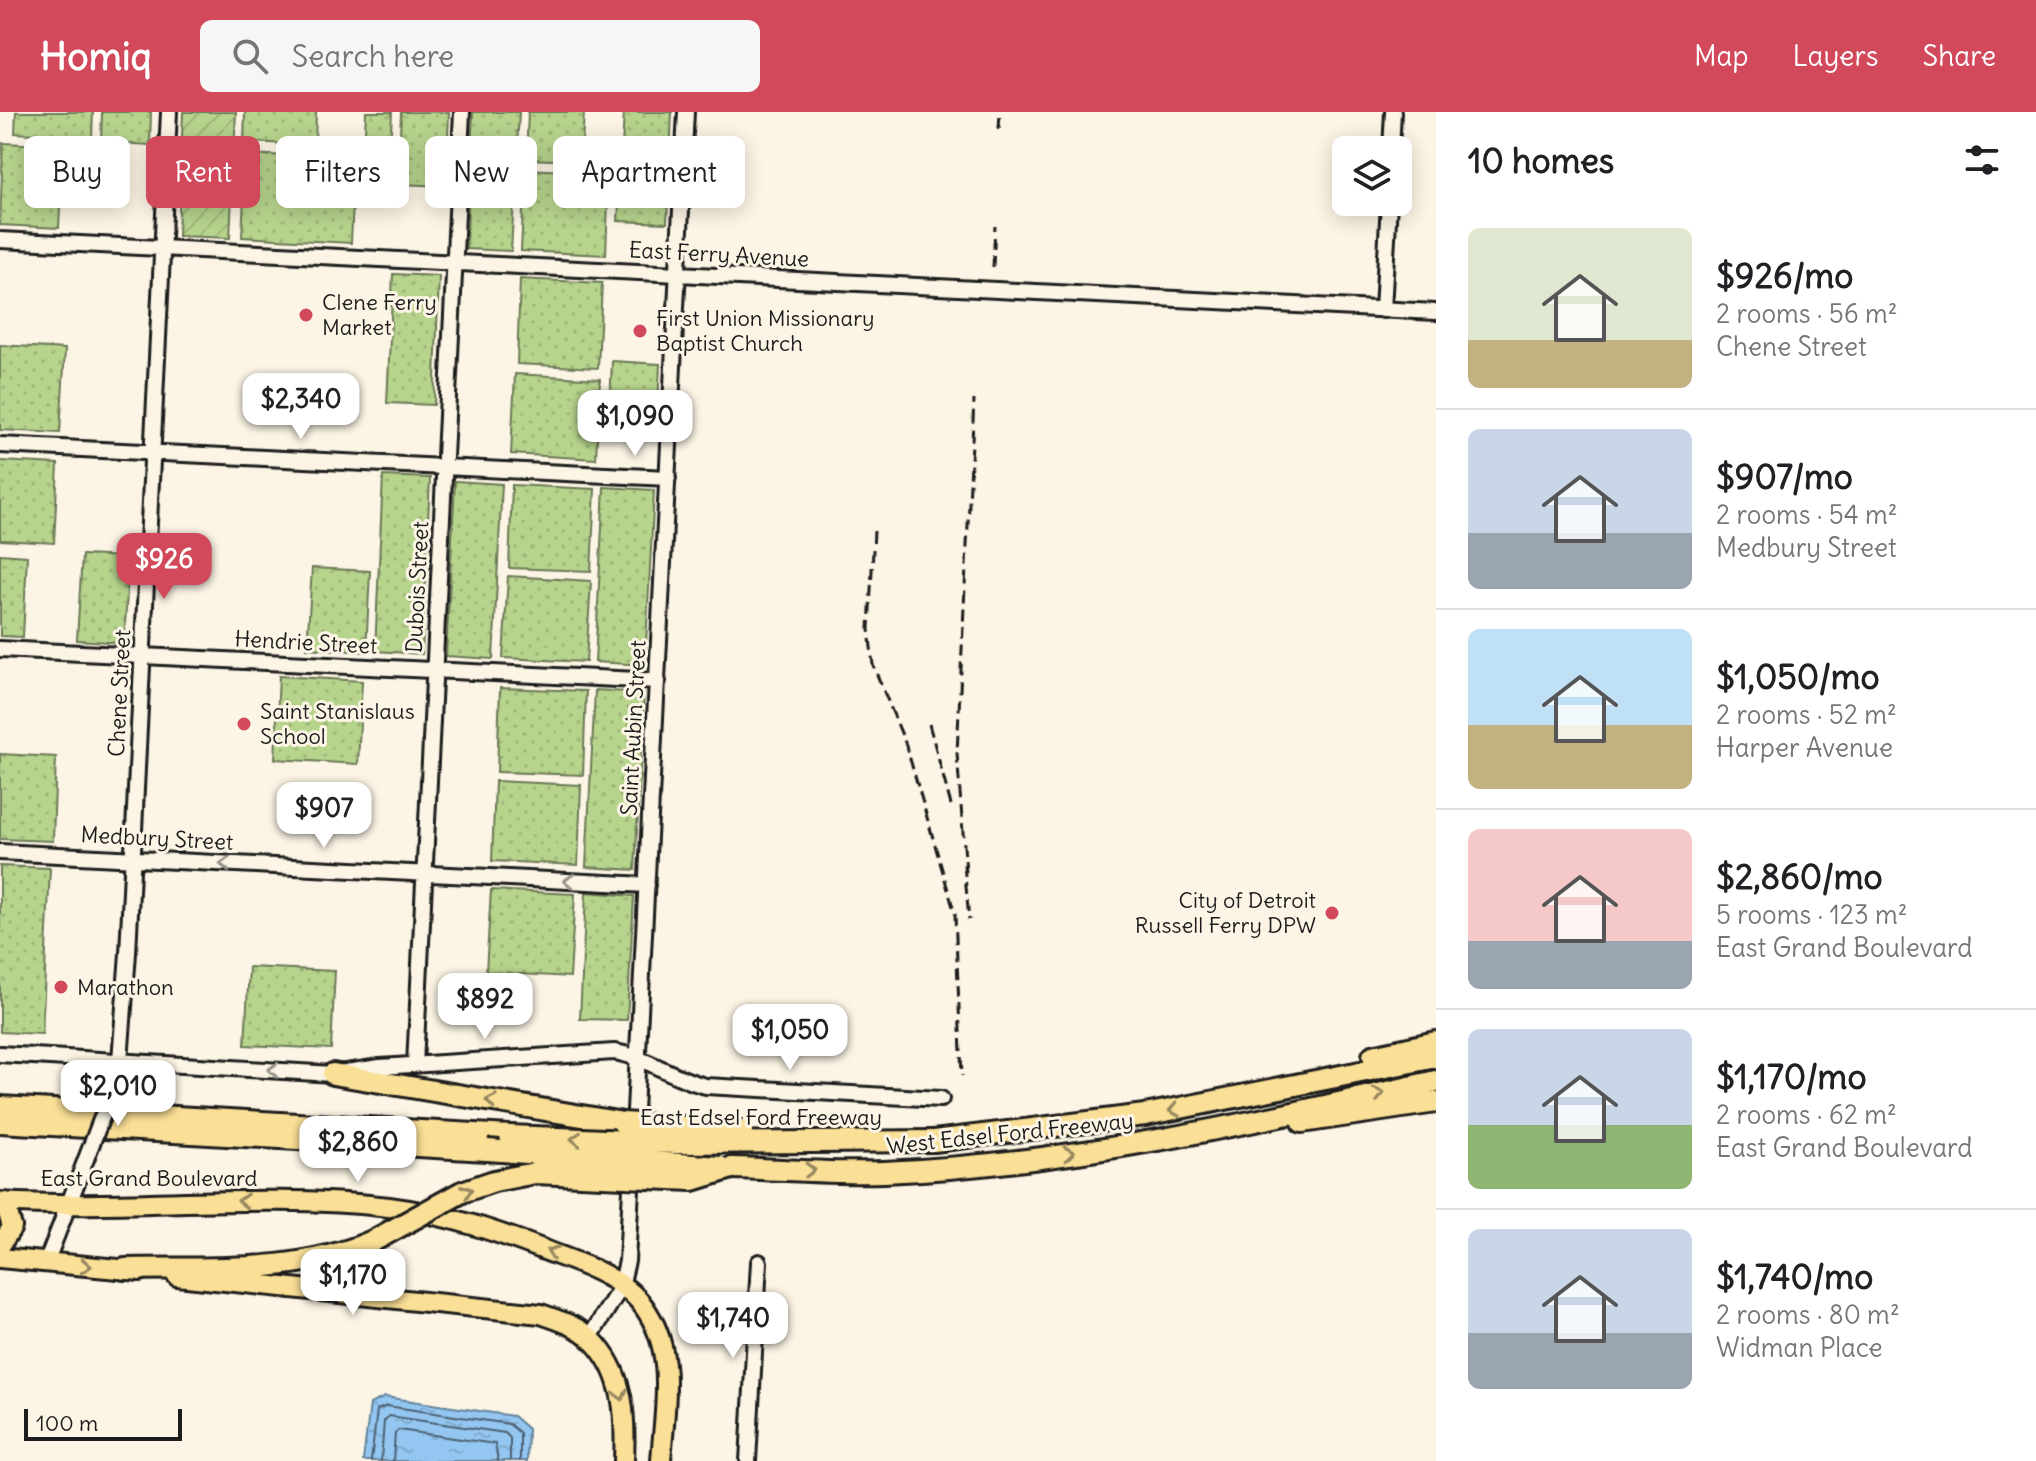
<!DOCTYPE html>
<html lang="en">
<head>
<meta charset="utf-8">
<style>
  :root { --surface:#fff; --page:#f6f6f6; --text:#202124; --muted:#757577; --line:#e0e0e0; --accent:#d1495b }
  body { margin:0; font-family:Delius,sans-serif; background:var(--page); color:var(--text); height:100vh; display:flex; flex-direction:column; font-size:30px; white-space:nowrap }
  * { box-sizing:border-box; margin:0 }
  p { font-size:26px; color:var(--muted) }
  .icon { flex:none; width:44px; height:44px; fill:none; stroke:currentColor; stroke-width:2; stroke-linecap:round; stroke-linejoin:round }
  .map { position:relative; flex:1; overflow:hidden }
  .sheet { display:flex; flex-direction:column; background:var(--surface); width:600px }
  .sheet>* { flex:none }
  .banner { position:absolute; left:24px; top:24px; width:760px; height:72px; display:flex; gap:16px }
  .controls { position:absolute; left:1332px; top:24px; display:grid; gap:16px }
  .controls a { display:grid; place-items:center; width:80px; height:80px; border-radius:12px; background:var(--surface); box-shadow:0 4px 20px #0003; font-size:40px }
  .scale { position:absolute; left:24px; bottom:20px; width:158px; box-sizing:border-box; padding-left:8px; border:4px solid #1c1c1c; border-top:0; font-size:22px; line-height:28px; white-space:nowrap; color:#1c1c1c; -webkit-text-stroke:6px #fcf5e5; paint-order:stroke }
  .price { position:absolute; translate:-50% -68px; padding:0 18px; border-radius:16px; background:#fff; color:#222; font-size:26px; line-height:52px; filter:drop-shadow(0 2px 4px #0008) }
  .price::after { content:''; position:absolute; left:50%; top:48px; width:24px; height:18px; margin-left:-12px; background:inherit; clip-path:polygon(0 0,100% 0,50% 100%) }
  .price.on { background:var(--accent); color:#fff }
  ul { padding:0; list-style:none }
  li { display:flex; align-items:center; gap:24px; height:200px; padding:0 32px }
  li+li { border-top:2px solid var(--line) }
  li span { display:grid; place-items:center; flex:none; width:224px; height:160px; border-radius:12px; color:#555 }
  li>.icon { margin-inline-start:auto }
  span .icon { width:96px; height:96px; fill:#fffc; stroke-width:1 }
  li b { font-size:34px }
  h2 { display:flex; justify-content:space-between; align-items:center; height:96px; padding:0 32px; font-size:34px }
  .chip { padding:0 28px; border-radius:12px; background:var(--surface); box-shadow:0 4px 20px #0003; font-size:28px; line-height:72px }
  .chip.on { background:var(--accent); color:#fff }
  header { display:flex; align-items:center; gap:48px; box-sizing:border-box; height:112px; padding:0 40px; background:var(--accent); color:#fff }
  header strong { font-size:38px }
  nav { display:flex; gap:44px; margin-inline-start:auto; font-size:28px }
  .search { width:560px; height:72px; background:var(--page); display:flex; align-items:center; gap:20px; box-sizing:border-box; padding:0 28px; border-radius:12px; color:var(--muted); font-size:30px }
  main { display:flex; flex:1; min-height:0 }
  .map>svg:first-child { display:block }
  .grass { fill:url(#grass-dots); stroke:#6a7854; stroke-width:2 }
  .garden { fill:url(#garden-furrows); stroke:#6a7854; stroke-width:2 }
  .water { fill:url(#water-ripples); stroke:#63829b; stroke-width:2 }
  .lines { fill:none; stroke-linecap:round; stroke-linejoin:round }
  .shore { stroke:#4c6071; stroke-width:2 }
  .minor-casing { stroke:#1c1c1c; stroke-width:20 }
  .major-casing { stroke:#1c1c1c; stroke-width:24 }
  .highway-casing { stroke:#1c1c1c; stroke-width:26 }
  .minor { stroke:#fcf5e5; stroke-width:14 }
  .major { stroke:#fadf96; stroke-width:18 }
  .highway { stroke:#fadf96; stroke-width:20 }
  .rail { stroke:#1c1c1c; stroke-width:3; stroke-dasharray:12 6; stroke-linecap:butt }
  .minor-bridge-casing { stroke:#1c1c1c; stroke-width:20; stroke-linecap:butt }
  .highway-bridge-casing { stroke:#1c1c1c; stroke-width:26; stroke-linecap:butt }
  .minor-bridge { stroke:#fcf5e5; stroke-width:14 }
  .highway-bridge { stroke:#fadf96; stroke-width:20 }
  .oneway { stroke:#97938b }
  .oneway2 { stroke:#96875f }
  .poi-dot { fill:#d1495b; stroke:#fcf5e5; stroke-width:3 }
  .labels { text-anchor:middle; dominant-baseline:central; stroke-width:6; stroke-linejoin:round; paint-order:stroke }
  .street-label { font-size:22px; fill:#1c1c1c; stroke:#fcf5e5 }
  .poi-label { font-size:22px; fill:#1c1c1c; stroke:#fcf5e5; text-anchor:start }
</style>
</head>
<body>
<header>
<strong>Homiq</strong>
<div class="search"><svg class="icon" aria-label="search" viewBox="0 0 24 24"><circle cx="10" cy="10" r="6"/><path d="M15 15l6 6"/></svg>Search here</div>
<nav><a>Map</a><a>Layers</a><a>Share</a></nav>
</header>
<main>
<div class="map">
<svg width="1436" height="1349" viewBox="0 0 1436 1349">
  <defs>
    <pattern id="grass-dots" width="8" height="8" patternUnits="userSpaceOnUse" patternTransform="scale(2)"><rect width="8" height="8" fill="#b7d48d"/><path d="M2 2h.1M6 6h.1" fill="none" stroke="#9db579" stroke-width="1.8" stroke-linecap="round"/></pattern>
    <pattern id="garden-furrows" width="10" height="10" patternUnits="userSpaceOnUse" patternTransform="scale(2)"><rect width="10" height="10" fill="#b7d48d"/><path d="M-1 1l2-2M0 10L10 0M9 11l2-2" fill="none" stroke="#9db579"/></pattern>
    <pattern id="water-ripples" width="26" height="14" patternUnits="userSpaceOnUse" patternTransform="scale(2)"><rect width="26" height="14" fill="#93c6f0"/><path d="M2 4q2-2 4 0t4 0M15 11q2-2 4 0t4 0" fill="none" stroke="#7eaacd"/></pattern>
  </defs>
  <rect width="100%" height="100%" fill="#fcf5e5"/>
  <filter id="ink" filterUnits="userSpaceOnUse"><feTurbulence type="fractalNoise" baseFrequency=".0125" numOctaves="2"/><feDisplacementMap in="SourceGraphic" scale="16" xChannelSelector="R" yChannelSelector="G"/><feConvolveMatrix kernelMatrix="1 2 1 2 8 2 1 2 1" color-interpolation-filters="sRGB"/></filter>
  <g filter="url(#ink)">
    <!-- grass -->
    <path class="grass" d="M 16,0 L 93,0 L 92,25 L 15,21 Z
      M 102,0 L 151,0 L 150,33 L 101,30 Z
      M 245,0 L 316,0 L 315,33 L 244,30 Z
      M 366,0 L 392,0 L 390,38 L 364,37 Z
      M 401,0 L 449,0 L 446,74 L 398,72 Z
      M 473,0 L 519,0 L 511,139 L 466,137 Z
      M 528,0 L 584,0 L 581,49 L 526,47 Z
      M 624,0 L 672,0 L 667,111 L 618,109 Z
      M 3,31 L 63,34 L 59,116 L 0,113 Z
      M 246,42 L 355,47 L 351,131 L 242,125 Z
      M 525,57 L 609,61 L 606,143 L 521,139 Z
      M 393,162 L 439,164 L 434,293 L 387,291 Z
      M 520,167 L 602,171 L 598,256 L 517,252 Z
      M 0,233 L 65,237 L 60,321 L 0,318 Z
      M 612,249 L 660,252 L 658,294 L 610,291 Z
      M 515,262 L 600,267 L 596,347 L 511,342 Z
      M 0,349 L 58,352 L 54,431 L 0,428 Z
      M 383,364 L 430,366 L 422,542 L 375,539 Z
      M 455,369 L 502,372 L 493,547 L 446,544 Z
      M 512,373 L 595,377 L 591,459 L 509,456 Z
      M 604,375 L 654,378 L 645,553 L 595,550 Z
      M 0,442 L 27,444 L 23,525 L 0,524 Z
      M 82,443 L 129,445 L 124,531 L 77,528 Z
      M 312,456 L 370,459 L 366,540 L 307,536 Z
      M 508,464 L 591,469 L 586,550 L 503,546 Z
      M 279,564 L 362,569 L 358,652 L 275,647 Z
      M 500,576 L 586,579 L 583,663 L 497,660 Z
      M 595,578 L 644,581 L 635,758 L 586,755 Z
      M 0,642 L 56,645 L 53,729 L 0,727 Z
      M 495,669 L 581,673 L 578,753 L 492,749 Z
      M 0,754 L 50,756 L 42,922 L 0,920 Z
      M 491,778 L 575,782 L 570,865 L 486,860 Z
      M 586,780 L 634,784 L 627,908 L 580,907 Z
      M 249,855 L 335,859 L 331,937 L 245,933 Z"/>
    <!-- garden -->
    <path class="garden" d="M 183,0 L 236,0 L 230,126 L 178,124 Z"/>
    <!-- water -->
    <path class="water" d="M 385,1285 L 513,1304 L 528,1317 L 527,1349 L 363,1349 L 370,1292 Z"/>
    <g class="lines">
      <!-- shore -->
      <path class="shore" d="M 371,1349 L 377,1298 L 387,1294 L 509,1312 L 520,1321 L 520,1349
        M 381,1349 L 384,1309 L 389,1304 L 505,1321 L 510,1326 L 510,1349
        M 393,1349 L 395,1321 L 399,1318 L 495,1332 L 498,1349"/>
      <!-- minor casing -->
      <g class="minor-casing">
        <path id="minor" d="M 1391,38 L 1393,0
          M 0,128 L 1436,200
          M 1383,198 L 1389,90
          M 0,333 L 668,366
          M 0,537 L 658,569
          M 0,740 L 647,773
          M 0,942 L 333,962 L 380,955 L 614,940 C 648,945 673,967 706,974 L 941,987
          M 415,953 L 462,0
          M 115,971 L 120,949 L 128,841 L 169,0
          M 634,1018 L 686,0
          M 46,1151 L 86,1047
          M 590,1225 L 621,1175 L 627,1149 L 632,1059
          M 748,1349 L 759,1150"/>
      </g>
      <!-- major casing -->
      <g class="major-casing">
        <path id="major" d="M 0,1090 C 129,1098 259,1080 389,1095 C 446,1102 499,1120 552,1141 C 585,1153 629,1168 648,1201 C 676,1245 664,1300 661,1349
          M 0,1134 L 12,1115 L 5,1090
          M 0,1146 L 140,1159
          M 177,1164 L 541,1202 C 557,1208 579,1214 591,1227 C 625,1260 626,1305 624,1349"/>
      </g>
      <!-- highway casing -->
      <g class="highway-casing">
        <path id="highway" d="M 1373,944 L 1436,930
          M 333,962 L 623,1011
          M 0,995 L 510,1024
          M 0,1010 L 487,1038
          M 1302,1010 L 1436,990
          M 934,1029 L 1145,1003 L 1436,945
          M 732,1056 C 782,1057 833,1062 884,1060 C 1071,1052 1254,1011 1436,969
          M 125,1157 C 208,1155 296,1163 373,1129"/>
      </g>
      <!-- minor -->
      <use href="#minor" class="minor"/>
      <!-- major -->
      <use href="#major" class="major"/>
      <!-- highway -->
      <use href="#highway" class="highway"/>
      <!-- rail -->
      <path class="rail" d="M 999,17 L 1000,0
        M 993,155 L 995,114
        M 874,419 L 869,517 L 873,553 L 906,633 L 955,802 L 962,964
        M 929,612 L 951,693
        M 964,752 L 969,808
        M 966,760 L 957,641 L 974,288"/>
      <!-- minor-bridge casing -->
      <g class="minor-bridge-casing">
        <path id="minor-bridge" d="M 86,1047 L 115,971"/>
      </g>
      <!-- highway-bridge casing -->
      <g class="highway-bridge-casing">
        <path id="highway-bridge" d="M 623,1011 L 742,1019
          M 510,1024 L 676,1031 L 934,1029
          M 487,1038 L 720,1055
          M 373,1129 L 462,1080 L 494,1069 L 535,1061 L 693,1068 L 732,1056"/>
      </g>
      <!-- minor-bridge -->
      <use href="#minor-bridge" class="minor-bridge"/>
      <!-- highway-bridge -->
      <use href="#highway-bridge" class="highway-bridge"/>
    </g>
    <!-- one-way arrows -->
    <defs><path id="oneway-chevron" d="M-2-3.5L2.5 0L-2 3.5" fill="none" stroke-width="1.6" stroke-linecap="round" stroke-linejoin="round" transform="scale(2)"/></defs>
    <g class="oneway">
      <use href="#oneway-chevron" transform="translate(225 752) rotate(-177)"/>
      <use href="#oneway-chevron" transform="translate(569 769) rotate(-177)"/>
      <use href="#oneway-chevron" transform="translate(273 958) rotate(-177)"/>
    </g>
    <g class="oneway2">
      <use href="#oneway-chevron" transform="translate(1379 982) rotate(-13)"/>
      <use href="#oneway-chevron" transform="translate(491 989) rotate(-170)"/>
      <use href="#oneway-chevron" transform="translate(1174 998) rotate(170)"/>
      <use href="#oneway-chevron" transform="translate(576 1027) rotate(-177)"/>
      <use href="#oneway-chevron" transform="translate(1069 1041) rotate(-8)"/>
      <use href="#oneway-chevron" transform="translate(810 1058) rotate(1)"/>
      <use href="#oneway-chevron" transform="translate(467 1079) rotate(-22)"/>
      <use href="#oneway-chevron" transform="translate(243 1089) rotate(-178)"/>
      <use href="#oneway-chevron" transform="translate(552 1140) rotate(-159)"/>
      <use href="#oneway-chevron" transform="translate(86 1154) rotate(4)"/>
      <use href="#oneway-chevron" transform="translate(621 1283) rotate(75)"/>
    </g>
  </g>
  <!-- markers -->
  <g class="poi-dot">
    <circle cx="306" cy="203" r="8"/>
    <circle cx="640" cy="219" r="8"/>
    <circle cx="244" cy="612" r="8"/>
    <circle cx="1332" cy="801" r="8"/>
    <circle cx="61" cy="875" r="8"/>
  </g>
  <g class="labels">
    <!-- street labels -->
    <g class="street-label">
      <text transform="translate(719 142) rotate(3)">East Ferry Avenue</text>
      <text transform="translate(417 475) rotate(-87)">Dubois Street</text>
      <text transform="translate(306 530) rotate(3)">Hendrie Street</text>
      <text transform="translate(119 581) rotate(-87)">Chene Street</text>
      <text transform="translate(633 616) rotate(-87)">Saint Aubin Street</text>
      <text transform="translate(157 726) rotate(3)">Medbury Street</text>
      <text x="761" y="1005">East Edsel Ford Freeway</text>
      <text transform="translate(1010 1021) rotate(-6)">West Edsel Ford Freeway</text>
      <text x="149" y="1066">East Grand Boulevard</text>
    </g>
    <!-- poi labels -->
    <g class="poi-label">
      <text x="322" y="190">Clene Ferry<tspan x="322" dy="25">Market</tspan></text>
      <text x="656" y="206">First Union Missionary<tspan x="656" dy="25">Baptist Church</tspan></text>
      <text x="260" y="599">Saint Stanislaus<tspan x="260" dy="25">School</tspan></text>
      <text x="1316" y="788" text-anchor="end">City of Detroit<tspan x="1316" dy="25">Russell Ferry DPW</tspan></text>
      <text x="77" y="875">Marathon</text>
    </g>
  </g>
</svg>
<div class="controls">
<a><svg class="icon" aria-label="layers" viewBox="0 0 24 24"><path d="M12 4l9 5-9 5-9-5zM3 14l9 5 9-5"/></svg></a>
</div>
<div class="scale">100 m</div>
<b class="price" style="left:301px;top:329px">$2,340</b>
<b class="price" style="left:635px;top:346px">$1,090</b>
<b class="price on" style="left:164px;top:489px">$926</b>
<b class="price" style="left:324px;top:738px">$907</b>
<b class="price" style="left:485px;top:929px">$892</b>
<b class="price" style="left:790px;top:960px">$1,050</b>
<b class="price" style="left:118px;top:1016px">$2,010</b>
<b class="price" style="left:358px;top:1072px">$2,860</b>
<b class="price" style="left:353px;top:1205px">$1,170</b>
<b class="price" style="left:733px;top:1248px">$1,740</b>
<div class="banner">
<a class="chip">Buy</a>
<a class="chip on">Rent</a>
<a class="chip">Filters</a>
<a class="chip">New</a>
<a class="chip">Apartment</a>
</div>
</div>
<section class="sheet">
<h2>10 homes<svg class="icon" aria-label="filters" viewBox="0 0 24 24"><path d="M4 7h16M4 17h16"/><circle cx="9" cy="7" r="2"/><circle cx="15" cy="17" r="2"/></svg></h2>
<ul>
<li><span style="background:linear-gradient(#dfe7d0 70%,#c2b280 0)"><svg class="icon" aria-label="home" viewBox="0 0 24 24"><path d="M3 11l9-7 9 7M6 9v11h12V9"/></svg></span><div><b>$926/mo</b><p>2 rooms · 56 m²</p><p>Chene Street</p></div></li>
<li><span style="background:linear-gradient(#c9d6e8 65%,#9aa5b1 0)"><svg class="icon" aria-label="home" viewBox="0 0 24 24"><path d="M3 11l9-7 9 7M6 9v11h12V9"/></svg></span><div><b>$907/mo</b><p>2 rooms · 54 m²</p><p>Medbury Street</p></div></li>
<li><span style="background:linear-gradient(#bfe0f5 60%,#c2b280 0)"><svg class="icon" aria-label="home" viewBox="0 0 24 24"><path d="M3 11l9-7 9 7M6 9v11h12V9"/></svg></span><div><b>$1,050/mo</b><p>2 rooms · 52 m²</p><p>Harper Avenue</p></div></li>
<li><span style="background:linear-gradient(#f6c9c9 70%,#9aa5b1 0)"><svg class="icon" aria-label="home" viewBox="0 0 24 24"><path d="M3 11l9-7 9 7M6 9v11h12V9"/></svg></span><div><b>$2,860/mo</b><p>5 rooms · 123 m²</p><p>East Grand Boulevard</p></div></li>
<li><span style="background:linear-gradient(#c9d6e8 60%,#8fb573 0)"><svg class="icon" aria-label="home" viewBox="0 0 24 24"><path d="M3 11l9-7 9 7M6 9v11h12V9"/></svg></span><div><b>$1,170/mo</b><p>2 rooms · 62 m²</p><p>East Grand Boulevard</p></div></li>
<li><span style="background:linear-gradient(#c9d6e8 65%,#9aa5b1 0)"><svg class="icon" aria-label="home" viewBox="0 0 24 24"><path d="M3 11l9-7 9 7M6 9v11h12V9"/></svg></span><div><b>$1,740/mo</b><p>2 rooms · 80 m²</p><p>Widman Place</p></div></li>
</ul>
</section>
</main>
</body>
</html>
